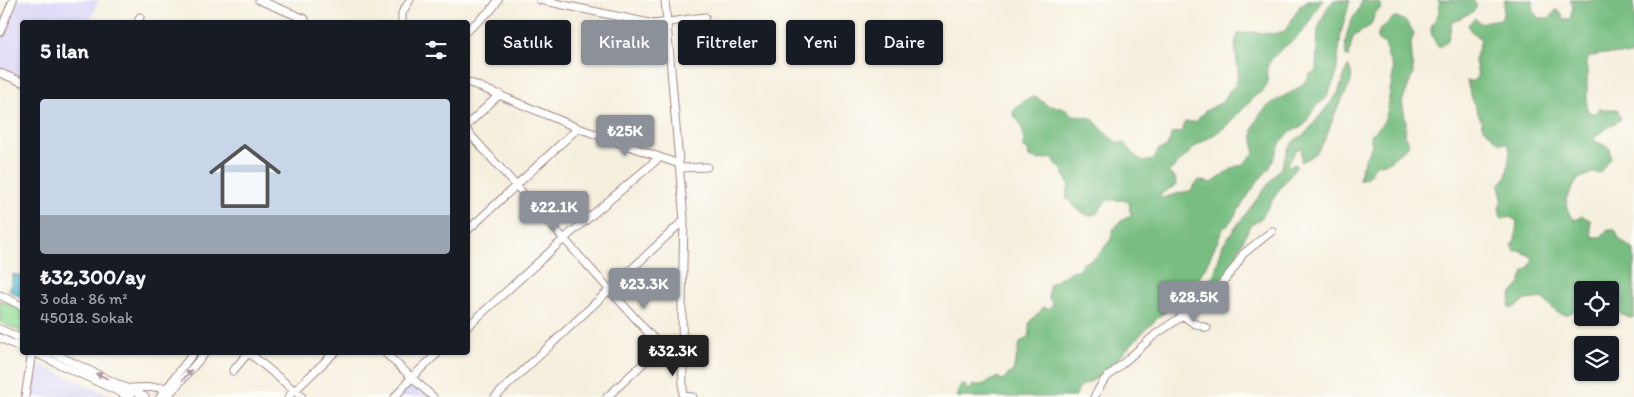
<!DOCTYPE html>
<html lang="tr">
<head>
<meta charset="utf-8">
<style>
  :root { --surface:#171b24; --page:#242831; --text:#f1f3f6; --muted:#9ea1a6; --line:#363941; --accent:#8c9099 }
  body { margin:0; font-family:Itim,sans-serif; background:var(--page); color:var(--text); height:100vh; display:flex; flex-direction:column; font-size:19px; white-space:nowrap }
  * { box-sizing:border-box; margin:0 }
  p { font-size:16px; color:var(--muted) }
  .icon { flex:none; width:28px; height:28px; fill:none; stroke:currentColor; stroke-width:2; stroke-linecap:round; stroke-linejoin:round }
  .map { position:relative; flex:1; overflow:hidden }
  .sheet { position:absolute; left:20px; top:20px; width:450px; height:335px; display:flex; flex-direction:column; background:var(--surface); border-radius:5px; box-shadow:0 1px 4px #0004 }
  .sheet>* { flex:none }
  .guide { position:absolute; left:485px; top:20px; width:475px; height:45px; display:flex; gap:10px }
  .tools { position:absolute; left:1574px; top:281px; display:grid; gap:10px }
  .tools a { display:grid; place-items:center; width:45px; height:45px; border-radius:5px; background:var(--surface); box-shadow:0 1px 4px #0004; font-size:25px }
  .price { position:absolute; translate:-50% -42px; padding:0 11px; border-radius:5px; background:var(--accent); color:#fff; font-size:16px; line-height:32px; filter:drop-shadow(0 1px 2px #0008) }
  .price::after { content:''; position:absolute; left:50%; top:30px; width:15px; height:11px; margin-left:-8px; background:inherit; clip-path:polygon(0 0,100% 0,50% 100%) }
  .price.active { background:#222; color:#fff }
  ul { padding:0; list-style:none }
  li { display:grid; align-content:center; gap:10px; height:265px; padding:0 20px }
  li+li { border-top:1px solid var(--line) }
  li span { display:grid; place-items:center; height:155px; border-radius:5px; color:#555 }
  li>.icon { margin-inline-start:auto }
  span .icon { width:90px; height:90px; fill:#fffc; stroke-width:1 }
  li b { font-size:21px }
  h2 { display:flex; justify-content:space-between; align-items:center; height:60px; padding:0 20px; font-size:21px }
  .tag { padding:0 18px; border-radius:5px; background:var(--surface); box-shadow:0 1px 4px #0004; font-size:18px; line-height:45px }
  .tag.active { background:var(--accent); color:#fff }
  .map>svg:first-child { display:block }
  .built { fill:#dad6f7 }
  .green { fill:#96df9a; stroke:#707f62 }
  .forest { fill:#78be82; stroke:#616e56 }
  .water { fill:#4aafca; stroke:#4a677a }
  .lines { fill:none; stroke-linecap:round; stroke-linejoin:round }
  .minor-casing { stroke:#a08784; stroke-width:9 }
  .minor { stroke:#fff; stroke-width:7 }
  .oneway { fill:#ae9aa0 }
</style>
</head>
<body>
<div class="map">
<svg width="1634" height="397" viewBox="0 0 1634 397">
  <rect width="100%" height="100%" fill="#fdfcf7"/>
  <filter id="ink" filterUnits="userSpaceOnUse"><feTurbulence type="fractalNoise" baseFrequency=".02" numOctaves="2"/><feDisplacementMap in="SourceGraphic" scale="10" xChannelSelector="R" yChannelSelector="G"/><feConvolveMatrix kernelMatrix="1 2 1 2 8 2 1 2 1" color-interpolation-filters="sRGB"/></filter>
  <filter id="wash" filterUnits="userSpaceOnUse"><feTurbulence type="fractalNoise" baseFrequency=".0096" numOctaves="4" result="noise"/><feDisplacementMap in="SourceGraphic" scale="20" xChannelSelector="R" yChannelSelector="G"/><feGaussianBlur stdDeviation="1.12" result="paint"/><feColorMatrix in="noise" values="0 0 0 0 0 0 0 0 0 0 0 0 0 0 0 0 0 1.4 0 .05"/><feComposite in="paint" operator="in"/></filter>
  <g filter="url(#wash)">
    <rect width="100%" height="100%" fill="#f5efde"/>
    <!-- built -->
    <path class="built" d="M 18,0 L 98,0 L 90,22 L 22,22 L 22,79 L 0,69 L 0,42 Z
      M 33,362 L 114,397 L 27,397 Z
      M 411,378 L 433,397 L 395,397 Z"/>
    <!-- green -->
    <path class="green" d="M 0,300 L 22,311 L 22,332 L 0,322 Z"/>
    <!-- forest -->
    <path class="forest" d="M 1308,0 L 1323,0 C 1314,9 1311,23 1302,32 C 1292,43 1277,50 1269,63 C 1263,71 1271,81 1265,88 C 1261,94 1253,95 1249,103 L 1224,128 L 1196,146 L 1168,173 L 1175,177 L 1176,185 L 1159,195 L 1161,198 C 1172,196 1179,192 1190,191 L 1199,180 L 1212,183 L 1236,166 L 1241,166 L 1254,153 C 1255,145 1251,137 1253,129 C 1263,95 1299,98 1310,74 L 1316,72 L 1318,29 L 1327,8 L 1334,0 L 1350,0 L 1341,33 L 1336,76 L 1327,97 L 1317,105 L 1303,126 L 1290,132 L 1281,142 L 1269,169 L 1257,182 L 1232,220 L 1223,229 L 1205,268 L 1194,285 L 1146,329 L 1102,375 L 1080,387 L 1075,397 L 956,397 L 960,385 L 965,385 L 968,392 L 973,385 L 982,385 L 998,377 L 1002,380 L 1013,371 L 1020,343 L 1030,335 C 1026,315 1036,321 1043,307 L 1048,309 L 1053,305 L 1048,296 L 1050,284 L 1072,271 L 1078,270 L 1082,264 L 1097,257 L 1111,239 L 1113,230 L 1120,222 L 1133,213 L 1130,212 L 1129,202 L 1124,200 L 1106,200 L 1098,213 L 1089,216 L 1076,208 L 1066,198 L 1069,185 L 1061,168 L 1055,164 L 1055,158 L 1038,160 L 1029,157 L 1028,150 L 1024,148 C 1023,136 1024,124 1014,116 L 1013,112 L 1019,104 L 1035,96 L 1048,106 L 1061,107 L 1073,115 L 1092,118 L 1108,136 L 1118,143 L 1125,143 L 1137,158 L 1144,161 L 1154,160 L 1158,150 L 1167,147 L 1172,133 L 1182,132 L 1185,122 L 1196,122 L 1205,111 L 1223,102 L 1229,91 L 1236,84 L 1238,73 L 1235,44 L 1238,34 L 1253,32 L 1274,34 L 1285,31 L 1300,6 Z
      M 1361,0 L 1380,3 L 1382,7 L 1375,13 L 1371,25 L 1353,37 L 1348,58 L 1346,56 C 1344,43 1347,29 1353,18 C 1358,11 1360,8 1361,0 Z
      M 1437,0 L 1473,0 L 1477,6 L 1474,11 L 1452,22 L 1448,40 L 1441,46 L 1437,46 C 1436,42 1431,35 1431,32 C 1431,20 1440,20 1440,2 Z
      M 1505,0 L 1533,0 L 1534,12 L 1538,18 L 1550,18 L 1556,10 L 1562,14 L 1563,19 L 1570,19 C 1572,11 1575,6 1570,0 L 1634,0 L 1634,55 C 1619,55 1603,51 1588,58 L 1587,62 L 1587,111 L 1594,114 L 1600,109 L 1617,109 L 1621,119 L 1594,137 L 1595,141 L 1610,148 L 1611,158 L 1600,173 L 1592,173 L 1578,179 L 1566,199 L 1570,216 L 1575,220 L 1582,216 L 1590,220 L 1591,234 L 1593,237 L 1601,237 L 1608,229 L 1615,229 L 1619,239 L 1634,250 L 1634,317 L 1629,318 L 1610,308 L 1610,290 L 1582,290 L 1582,303 C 1578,305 1574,312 1570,313 C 1559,319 1548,304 1543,298 L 1526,300 L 1511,309 L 1509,306 L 1511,295 L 1520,284 L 1524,271 L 1529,268 L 1533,258 L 1520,250 L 1515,251 L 1511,246 L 1515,240 L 1517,221 L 1510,217 L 1502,219 C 1498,210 1499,208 1502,199 L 1499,185 L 1506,177 L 1508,168 L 1510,150 L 1507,143 L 1499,143 L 1482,126 L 1482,122 C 1477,112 1469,92 1467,81 L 1474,81 L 1478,75 L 1475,61 L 1481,39 L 1470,30 L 1468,25 L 1474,18 L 1482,24 L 1487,21 L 1502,19 Z
      M 1394,17 C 1403,17 1412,26 1414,35 L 1411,42 L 1413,74 L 1402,102 L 1406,122 L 1405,136 L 1409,145 L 1389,162 L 1376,165 L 1368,177 L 1359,180 L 1362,166 L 1372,145 L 1370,134 C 1389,125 1387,108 1390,91 C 1391,85 1393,78 1393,71 C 1392,62 1385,55 1386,45 L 1377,39 L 1379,31 Z
      M 1348,66 C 1358,80 1343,95 1337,109 C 1328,128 1325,154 1301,162 L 1302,148 L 1297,149 L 1287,165 L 1290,166 L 1295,164 L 1297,166 C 1283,182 1273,200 1262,217 C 1258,222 1250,224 1248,230 C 1235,258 1216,304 1182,312 L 1184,307 L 1198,297 L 1202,287 L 1214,275 L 1223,244 L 1282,166 L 1288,149 L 1294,141 L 1307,132 L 1338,93 Z"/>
    <!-- water -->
    <path class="water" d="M 13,274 L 22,276 L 22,292 L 20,297 L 9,291 Z"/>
  </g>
  <g filter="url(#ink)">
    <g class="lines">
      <!-- minor casing -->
      <g class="minor-casing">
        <path id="minor" d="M 259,0 L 305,19
          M 540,0 L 654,24 L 705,17
          M 665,0 L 684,220 L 682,306 L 683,397
          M 138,22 L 140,17
          M 402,22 L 402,13 L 410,0
          M 468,30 L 492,9 L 498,0
          M 0,32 L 13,0
          M 0,73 L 22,82
          M 468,82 L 578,128 L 679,164
          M 468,124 L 500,94
          M 468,132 L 661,347 L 684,360
          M 680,168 L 707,167
          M 468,230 L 578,128
          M 0,295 L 22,306
          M 1185,317 L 1193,323 L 1207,328
          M 468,326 L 565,238 L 659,158
          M 0,329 L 22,339
          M 0,338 L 22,348
          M 33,352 L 130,397
          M 51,352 L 145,397
          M 248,352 L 302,397
          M 384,352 L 433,397
          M 233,371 L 248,353
          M 132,388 L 167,387
          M 683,396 L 693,397
          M 25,397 L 32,352
          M 160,397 L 194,352
          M 167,397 L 206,352
          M 288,397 L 335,352
          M 395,397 L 411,378 L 439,352
          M 495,397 L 684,220
          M 607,397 L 661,347
          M 1094,397 L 1104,380 L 1156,334 L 1211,297 L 1235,267 L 1243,254 L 1272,231"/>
      </g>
      <!-- minor -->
      <use href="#minor" class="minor"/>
    </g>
    <!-- one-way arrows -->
    <defs><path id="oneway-solid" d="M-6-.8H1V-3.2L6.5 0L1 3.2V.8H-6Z" transform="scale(1.25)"/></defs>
    <g class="oneway">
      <use href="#oneway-solid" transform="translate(187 375) rotate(-49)"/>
      <use href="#oneway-solid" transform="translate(102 376) rotate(-156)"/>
    </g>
  </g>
</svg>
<div class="tools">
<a><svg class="icon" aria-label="locate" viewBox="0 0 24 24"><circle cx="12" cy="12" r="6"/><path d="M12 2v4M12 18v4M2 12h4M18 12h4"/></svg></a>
<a><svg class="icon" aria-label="layers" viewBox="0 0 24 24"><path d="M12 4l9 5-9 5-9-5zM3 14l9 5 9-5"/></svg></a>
</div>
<b class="price" style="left:625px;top:157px">₺25K</b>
<b class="price" style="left:554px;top:233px">₺22.1K</b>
<b class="price" style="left:644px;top:310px">₺23.3K</b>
<b class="price" style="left:1194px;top:323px">₺28.5K</b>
<b class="price active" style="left:673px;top:377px">₺32.3K</b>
<div class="guide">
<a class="tag">Satılık</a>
<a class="tag active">Kiralık</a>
<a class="tag">Filtreler</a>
<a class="tag">Yeni</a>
<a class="tag">Daire</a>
</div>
<section class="sheet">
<h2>5 ilan<svg class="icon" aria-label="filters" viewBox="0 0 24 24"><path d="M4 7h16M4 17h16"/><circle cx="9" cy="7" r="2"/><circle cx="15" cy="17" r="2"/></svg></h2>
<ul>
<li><span style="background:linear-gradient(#c9d6e8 75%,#9aa5b1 0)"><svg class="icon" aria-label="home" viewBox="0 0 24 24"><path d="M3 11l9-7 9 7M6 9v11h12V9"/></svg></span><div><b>₺32,300/ay</b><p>3 oda · 86 m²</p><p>45018. Sokak</p></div></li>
</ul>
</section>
</div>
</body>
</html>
